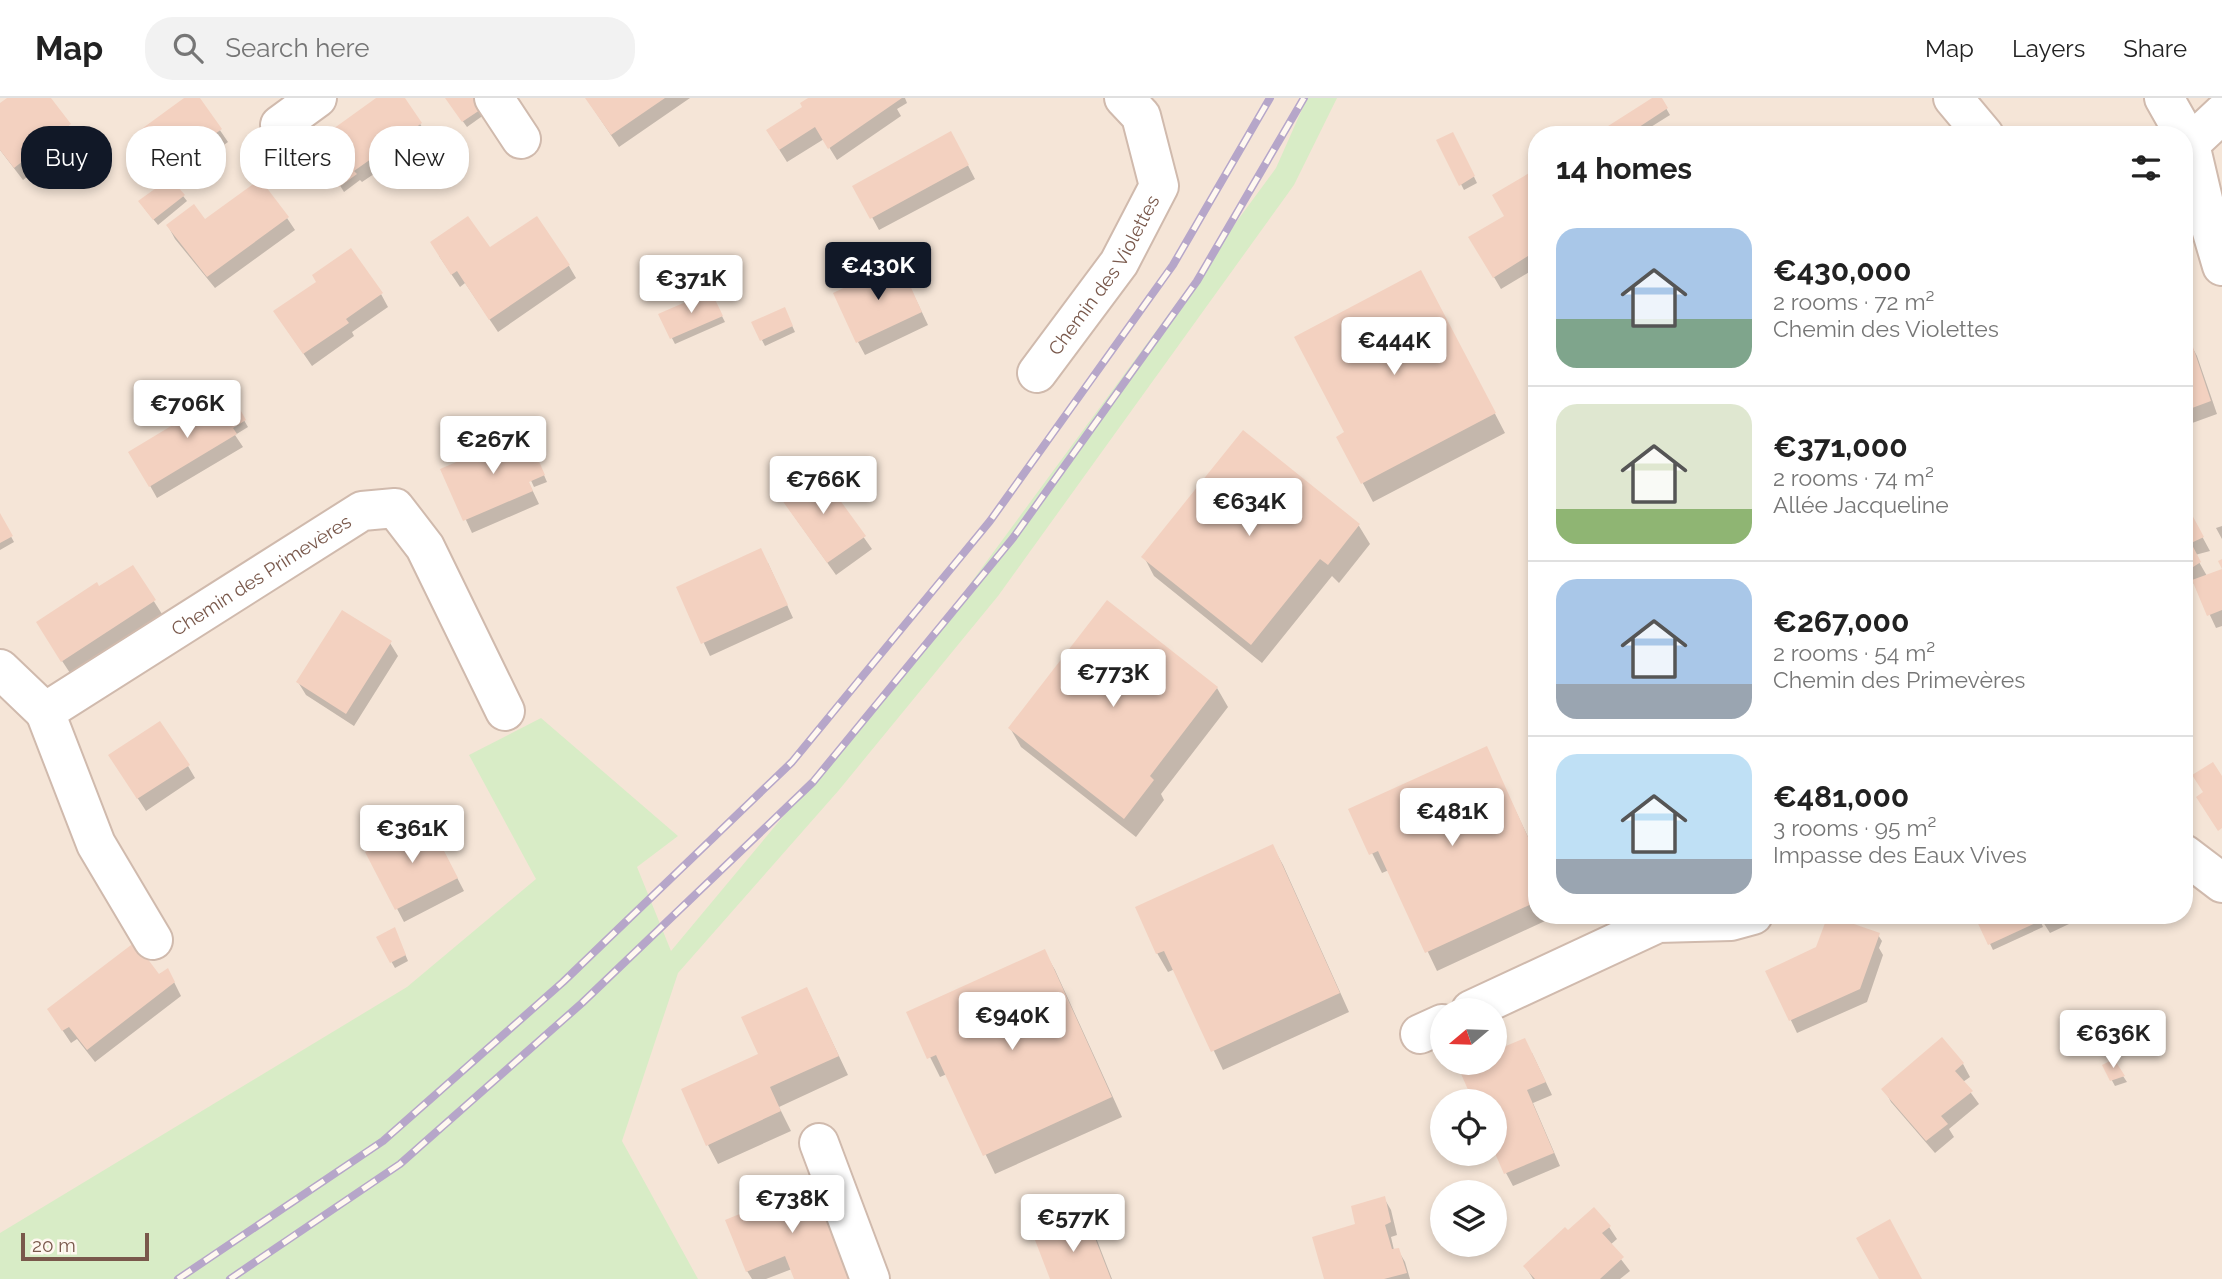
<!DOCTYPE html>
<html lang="en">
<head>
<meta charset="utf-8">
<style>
  :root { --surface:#fff; --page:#f2f2f2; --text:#222; --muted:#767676; --line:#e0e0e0; --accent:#111827 }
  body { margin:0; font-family:Raleway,sans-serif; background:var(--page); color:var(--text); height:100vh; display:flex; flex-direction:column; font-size:26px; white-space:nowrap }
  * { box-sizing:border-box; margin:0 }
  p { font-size:23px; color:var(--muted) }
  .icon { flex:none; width:38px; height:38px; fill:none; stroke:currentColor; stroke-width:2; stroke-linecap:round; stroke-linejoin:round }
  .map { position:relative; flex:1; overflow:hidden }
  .panel { position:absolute; left:1528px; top:28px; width:665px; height:798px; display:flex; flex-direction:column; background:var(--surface); border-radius:28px; box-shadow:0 4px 10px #0003 }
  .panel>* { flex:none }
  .banner { position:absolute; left:21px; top:28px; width:665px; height:63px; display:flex; gap:14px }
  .needle { width:46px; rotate:251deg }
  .tools { position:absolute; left:1430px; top:900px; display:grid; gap:14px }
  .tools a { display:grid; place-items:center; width:77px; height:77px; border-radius:50%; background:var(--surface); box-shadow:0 4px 10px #0003; font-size:35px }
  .scale { position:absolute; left:21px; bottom:18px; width:128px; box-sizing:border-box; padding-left:7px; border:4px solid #79584b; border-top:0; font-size:19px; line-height:24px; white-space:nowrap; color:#79584b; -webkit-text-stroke:5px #fff8f0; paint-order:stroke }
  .price { position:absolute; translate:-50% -60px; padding:0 16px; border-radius:7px; background:#fff; color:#222; font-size:23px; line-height:46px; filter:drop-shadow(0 2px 4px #0008) }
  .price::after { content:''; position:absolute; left:50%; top:42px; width:21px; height:16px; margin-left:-10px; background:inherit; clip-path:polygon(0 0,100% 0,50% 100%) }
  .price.selected { background:var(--accent); color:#fff }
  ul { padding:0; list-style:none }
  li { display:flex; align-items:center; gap:21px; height:175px; padding:0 28px }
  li+li { border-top:2px solid var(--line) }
  li span { display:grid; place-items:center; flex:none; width:196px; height:140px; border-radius:21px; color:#555 }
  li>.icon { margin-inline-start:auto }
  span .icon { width:84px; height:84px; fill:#fffc; stroke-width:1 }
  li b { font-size:30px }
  h2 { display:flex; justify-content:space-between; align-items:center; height:84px; padding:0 28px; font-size:30px }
  .chip { padding:0 24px; border-radius:28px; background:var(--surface); box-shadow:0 4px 10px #0003; font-size:24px; line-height:63px }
  .chip.selected { background:var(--accent); color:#fff }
  header { display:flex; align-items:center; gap:42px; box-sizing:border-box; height:98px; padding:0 35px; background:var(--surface); border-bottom:2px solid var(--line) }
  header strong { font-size:33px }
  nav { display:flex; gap:38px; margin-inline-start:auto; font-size:24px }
  .search { width:490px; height:63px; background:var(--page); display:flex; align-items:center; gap:18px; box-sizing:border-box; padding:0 24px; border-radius:28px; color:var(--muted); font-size:26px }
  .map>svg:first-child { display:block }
  .residential { fill:#f5e5d7; fill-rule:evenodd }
  .green { fill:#d8ecc6 }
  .shadow { fill:#0003 }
  .building { fill:#f3d1c0 }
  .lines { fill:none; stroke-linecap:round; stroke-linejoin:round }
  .street-casing { stroke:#d0baad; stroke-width:42 }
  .street { stroke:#fff; stroke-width:38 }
  .rail-casing { stroke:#b6a6c9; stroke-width:8 }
  .rail { stroke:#fff8f0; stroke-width:5; stroke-dasharray:16; stroke-linecap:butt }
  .labels { text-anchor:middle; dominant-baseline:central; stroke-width:6; stroke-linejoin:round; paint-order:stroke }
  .street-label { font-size:19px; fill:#79584b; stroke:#fff8f0 }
</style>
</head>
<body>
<header>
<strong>Map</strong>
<div class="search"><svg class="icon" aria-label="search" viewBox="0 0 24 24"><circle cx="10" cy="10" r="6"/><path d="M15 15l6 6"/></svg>Search here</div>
<nav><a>Map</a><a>Layers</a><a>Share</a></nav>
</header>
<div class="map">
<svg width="2222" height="1181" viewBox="0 0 2222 1181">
  <rect width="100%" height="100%" fill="#fdf4e9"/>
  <!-- residential -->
  <path class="residential" d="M 0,0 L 2222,0 L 2222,1181 L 0,1181 ZM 1536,37 L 2184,37 L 2184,817 L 1536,817 ZM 1442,912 L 1494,912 L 1494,964 L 1442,964 ZM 1442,1003 L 1494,1003 L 1494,1055 L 1442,1055 ZM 1442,1094 L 1494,1094 L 1494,1146 L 1442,1146 Z"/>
  <!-- green -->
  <path class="green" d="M 1307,0 L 1337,0 L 1294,87 L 998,498 L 839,692 L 678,875 L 622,1043 L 698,1181 L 0,1181 L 0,1135 L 407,889 L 536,781 L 469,657 L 541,620 L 678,738 L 637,769 L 671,853 L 917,558 L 1276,70 Z"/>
  <!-- shadow -->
  <path class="shadow" d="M 9,0 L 49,0 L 77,40 L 23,82 L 0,52 L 0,7 Z
    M 187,0 L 198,0 L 228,44 L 172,84 L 187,103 L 158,127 L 144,110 L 169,83 L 145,48 Z
    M 379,0 L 403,0 L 424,32 L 419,36 L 415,31 L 413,32 L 420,45 L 362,84 L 360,82 L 344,94 L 329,70 L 332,68 L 315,43 L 326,39 Z
    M 446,0 L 488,14 L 467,29 Z
    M 586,0 L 690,0 L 619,49 Z
    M 811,0 L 905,0 L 907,5 L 897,11 L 901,18 L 837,62 L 824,41 L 787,64 L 775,45 Z
    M 1655,0 L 1660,0 L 1670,17 L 1638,37 L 1596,37 Z
    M 1456,42 L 1477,85 L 1464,92 L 1439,43 Z
    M 958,48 L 975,81 L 879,132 L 855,88 Z
    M 1536,73 L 1536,170 L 1501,191 L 1471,140 L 1507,119 L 1494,98 Z
    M 287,120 L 295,132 L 215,190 L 175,141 L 168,128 Z
    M 489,152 L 569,168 L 576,180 L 498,234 L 465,185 L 460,189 L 439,158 Z
    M 899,166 L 928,227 L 865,257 L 858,244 Z
    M 1431,193 L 1505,335 L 1373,404 L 1338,339 L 1347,335 Z
    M 710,195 L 725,224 L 675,246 L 660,217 Z
    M 381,196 L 388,209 L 352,234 L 354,238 L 312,268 L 283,226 Z
    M 787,217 L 795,234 L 765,248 L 753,225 Z
    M 2190,245 L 2197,258 L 2217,316 L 2184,328 L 2184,247 Z
    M 232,302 L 248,329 L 235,337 L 243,349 L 157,400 L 131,354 Z
    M 1243,334 L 1359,428 L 1370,446 L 1339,485 L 1332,478 L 1262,565 L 1154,478 L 1144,459 Z
    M 526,336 L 547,384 L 534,389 L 518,354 L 514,354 L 539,406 L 472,435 L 443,372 Z
    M 818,375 L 872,451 L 836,477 L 789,411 Z
    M 2184,405 L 2210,453 L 2195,457 L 2207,478 L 2222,472 L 2222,528 L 2216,530 L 2195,485 L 2194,486 L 2184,469 Z
    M 0,418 L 14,444 L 0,452 Z
    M 2222,428 L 2222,441 L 2216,430 Z
    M 768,465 L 793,520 L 710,558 L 678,490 Z
    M 132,469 L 162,516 L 70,575 L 45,537 Z
    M 1107,505 L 1217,590 L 1228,609 L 1161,696 L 1164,702 L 1136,739 L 1021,649 L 1010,630 Z
    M 390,545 L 398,558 L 354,628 L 306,597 L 298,584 Z
    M 1486,650 L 1536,756 L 1536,817 L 1558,817 L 1437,873 L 1389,772 L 1382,775 L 1350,711 Z
    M 188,668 L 195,680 L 146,713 L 118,670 Z
    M 435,737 L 464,793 L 404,824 L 368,755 Z
    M 1273,749 L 1283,767 L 1349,914 L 1223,972 L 1175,871 L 1168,874 L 1157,855 Z
    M 1976,817 L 2040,822 L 2043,829 L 1993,852 Z
    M 2058,817 L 2088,817 L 2050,835 L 2043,824 Z
    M 397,837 L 408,863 L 395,870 L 378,840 Z
    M 1878,837 L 1882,843 L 1879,850 L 1883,857 L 1867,904 L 1797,935 L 1768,874 Z
    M 1044,853 L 1055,872 L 1122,1019 L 995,1076 L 947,976 L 940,979 L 908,915 Z
    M 168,872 L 181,898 L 95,964 L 77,941 L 71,945 L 57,924 Z
    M 807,891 L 848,977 L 779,1009 L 791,1033 L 718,1066 L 708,1047 L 760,957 Z
    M 1532,955 L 1552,997 L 1533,1005 L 1560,1068 L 1513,1088 L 1506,1075 L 1494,964 Z
    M 2113,963 L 2127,984 L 2115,988 L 2104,968 Z
    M 1963,966 L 1970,979 L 1963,984 L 1979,1006 L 1949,1031 L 1954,1039 L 1935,1055 L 1891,1004 L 1884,991 Z
    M 811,1079 L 796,1181 L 792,1171 L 766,1181 L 752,1181 L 747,1173 L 793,1096 Z
    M 1384,1100 L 1391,1112 L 1397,1137 L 1391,1139 L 1394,1152 L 1398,1152 L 1405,1164 L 1410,1181 L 1325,1181 L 1357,1127 Z
    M 1088,1124 L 1095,1137 L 1112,1181 L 1052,1181 Z
    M 1609,1129 L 1617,1141 L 1610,1147 L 1630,1173 L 1620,1181 L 1533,1181 L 1525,1168 L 1568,1135 Z"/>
  <!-- building -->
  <path class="building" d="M 7,0 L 51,0 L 71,26 L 14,70 L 0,52 L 0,5 Z
    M 184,0 L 200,0 L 222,31 L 162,73 L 136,35 Z
    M 376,0 L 405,0 L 422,25 L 354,73 L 357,76 L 339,89 L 327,70 L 331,66 L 313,42 L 326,34 L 326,36 Z
    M 445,0 L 480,0 L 486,8 L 462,24 Z
    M 585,0 L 665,0 L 611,37 Z
    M 808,0 L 902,0 L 828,51 L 815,29 L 779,52 L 766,32 L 802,9 L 800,5 Z
    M 1652,0 L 1662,0 L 1668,10 L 1627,37 L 1594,37 Z
    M 1713,28 L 1717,37 L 1697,37 Z
    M 951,33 L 969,67 L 870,121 L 852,88 Z
    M 1453,34 L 1475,78 L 1459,88 L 1436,42 Z
    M 1536,71 L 1536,153 L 1493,180 L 1468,139 L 1504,118 L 1492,97 Z
    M 170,80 L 185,97 L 153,122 L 138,103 Z
    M 260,81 L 289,119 L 207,179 L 166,127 L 194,106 L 205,121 Z
    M 468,118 L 490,149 L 537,118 L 570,167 L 489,222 L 457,173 L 451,177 L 430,144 Z
    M 351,150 L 383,195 L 346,221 L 349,225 L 303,256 L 273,213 L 316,184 L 312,177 Z
    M 899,163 L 922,214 L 856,245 L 833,195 Z
    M 1421,172 L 1496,315 L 1361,386 L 1336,339 L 1344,334 L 1294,239 Z
    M 711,193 L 723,218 L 670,241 L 658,216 Z
    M 785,209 L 793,228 L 760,243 L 751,224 Z
    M 2191,243 L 2211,303 L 2184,313 L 2184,245 Z
    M 233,299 L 246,322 L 233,330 L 237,336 L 149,389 L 128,354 L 216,301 L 220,308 Z
    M 1243,332 L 1360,426 L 1328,467 L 1320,461 L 1251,547 L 1141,459 Z
    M 526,334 L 545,377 L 529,384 L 533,393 L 463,423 L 440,371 Z
    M 818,372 L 866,438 L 827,465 L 779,398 Z
    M 2184,402 L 2204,439 L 2191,445 L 2201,464 L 2185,474 Z
    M 0,415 L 13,438 L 0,445 Z
    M 761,450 L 788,507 L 701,546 L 676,489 Z
    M 2222,461 L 2222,512 L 2207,518 L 2192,482 L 2222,471 L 2218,463 Z
    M 133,467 L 156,502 L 61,564 L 36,524 L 97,484 L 99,488 Z
    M 1107,502 L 1218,589 L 1150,678 L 1154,682 L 1124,721 L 1008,630 Z
    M 342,512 L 392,543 L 346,616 L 296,584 Z
    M 160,623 L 190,667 L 137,701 L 108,657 Z
    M 1487,648 L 1536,757 L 1536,804 L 1425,855 L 1378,753 L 1369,757 L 1348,711 Z
    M 2213,664 L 2222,678 L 2222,730 L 2218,733 L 2196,699 L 2203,694 L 2192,677 Z
    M 428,722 L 458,780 L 395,812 L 365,754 Z
    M 1273,746 L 1340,895 L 1211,954 L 1164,853 L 1156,856 L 1135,809 Z
    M 1828,817 L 1880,835 L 1860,891 L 1789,923 L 1765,873 L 1816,849 Z
    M 1974,817 L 2053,817 L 1988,847 Z
    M 395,829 L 406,857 L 390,865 L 376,839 Z
    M 135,844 L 159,876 L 168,870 L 175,884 L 87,952 L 69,929 L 62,933 L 47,911 Z
    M 1045,851 L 1112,999 L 983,1058 L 936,957 L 927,961 L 906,914 Z
    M 807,889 L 839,958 L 770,989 L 781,1013 L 706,1048 L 681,991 L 758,956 L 741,919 Z
    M 1942,939 L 1964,965 L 1955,973 L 1973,993 L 1941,1018 L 1948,1026 L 1926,1043 L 1881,991 Z
    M 1525,940 L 1546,984 L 1527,992 L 1554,1055 L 1504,1076 L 1494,1053 L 1494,1003 L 1473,1003 L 1458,969 L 1470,964 L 1494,964 L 1494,953 Z
    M 2114,961 L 2125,978 L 2110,983 L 2102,967 Z
    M 812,1076 L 854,1181 L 794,1181 L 785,1158 L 746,1174 L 725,1122 L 791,1095 L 788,1086 Z
    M 1385,1098 L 1391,1124 L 1385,1127 L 1392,1151 L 1399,1150 L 1407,1175 L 1384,1181 L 1324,1181 L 1312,1139 L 1355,1126 L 1351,1108 Z
    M 1594,1109 L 1611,1128 L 1602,1135 L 1624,1159 L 1600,1181 L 1535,1181 L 1523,1168 L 1565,1129 L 1568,1132 Z
    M 1890,1121 L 1922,1181 L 1879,1181 L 1856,1140 Z
    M 1088,1122 L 1111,1181 L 1050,1181 L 1035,1142 Z"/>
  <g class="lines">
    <!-- street casing -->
    <g class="street-casing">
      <g id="street">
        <path d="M 494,0 L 521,41"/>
        <path d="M 1953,0 L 1984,37"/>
        <path d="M 2164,0 L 2190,46 L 2205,110 L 2222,168"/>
        <path d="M 280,27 L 317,0"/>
        <path d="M 2190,46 L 2222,16"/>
        <path id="s1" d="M 1037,275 L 1119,165 L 1159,88 L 1141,18 L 1124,0"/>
        <path id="s2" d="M 0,571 L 45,614 L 362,413 L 395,410 L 425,449 L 505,613"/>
        <path d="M 45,614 L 96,746 L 153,842"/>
        <path d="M 2184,756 L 2222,785"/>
        <path d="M 1471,912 L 1658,825 L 1731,823 L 1753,817"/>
        <path d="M 1420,936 L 1442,926"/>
        <path d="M 819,1045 L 870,1181"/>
      </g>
    </g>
    <!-- street -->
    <use href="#street" class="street"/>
    <!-- rail casing -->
    <g class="rail-casing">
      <path id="rail" d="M 178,1181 L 383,1043 L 563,884 L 792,664 L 990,423 L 1173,167 L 1270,0
        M 230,1181 L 400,1066 L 582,905 L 813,684 L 1013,440 L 1197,183 L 1304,0"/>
    </g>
    <!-- rail -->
    <use href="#rail" class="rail"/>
  </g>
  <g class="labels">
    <!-- street labels -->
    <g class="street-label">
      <text stroke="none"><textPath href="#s1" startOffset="119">Chemin des Violettes</textPath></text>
      <text stroke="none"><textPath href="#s2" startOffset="318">Chemin des Primevères</textPath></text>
    </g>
  </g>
</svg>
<div class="tools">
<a><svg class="needle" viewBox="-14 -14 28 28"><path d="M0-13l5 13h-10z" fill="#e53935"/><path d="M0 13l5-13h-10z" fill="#767676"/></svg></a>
<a><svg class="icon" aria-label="locate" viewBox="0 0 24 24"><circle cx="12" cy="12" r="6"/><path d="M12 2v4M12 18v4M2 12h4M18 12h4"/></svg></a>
<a><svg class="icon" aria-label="layers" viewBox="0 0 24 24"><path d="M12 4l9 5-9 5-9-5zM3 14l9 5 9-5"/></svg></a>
</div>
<div class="scale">20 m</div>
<b class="price selected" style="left:878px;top:204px">€430K</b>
<b class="price" style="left:691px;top:217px">€371K</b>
<b class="price" style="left:1394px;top:279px">€444K</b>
<b class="price" style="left:187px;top:342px">€706K</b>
<b class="price" style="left:493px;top:378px">€267K</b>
<b class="price" style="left:823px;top:418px">€766K</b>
<b class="price" style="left:1249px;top:440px">€634K</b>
<b class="price" style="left:1113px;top:611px">€773K</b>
<b class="price" style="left:1452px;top:750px">€481K</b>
<b class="price" style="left:412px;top:767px">€361K</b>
<b class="price" style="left:1012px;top:954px">€940K</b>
<b class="price" style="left:2113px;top:972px">€636K</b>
<b class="price" style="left:792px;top:1137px">€738K</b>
<b class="price" style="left:1073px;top:1156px">€577K</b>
<div class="banner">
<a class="chip selected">Buy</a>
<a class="chip">Rent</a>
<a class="chip">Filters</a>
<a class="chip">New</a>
</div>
<section class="panel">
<h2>14 homes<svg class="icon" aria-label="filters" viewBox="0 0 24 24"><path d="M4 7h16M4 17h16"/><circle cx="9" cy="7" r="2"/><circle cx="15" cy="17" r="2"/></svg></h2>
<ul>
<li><span style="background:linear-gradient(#a9c7e8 65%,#7fa58c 0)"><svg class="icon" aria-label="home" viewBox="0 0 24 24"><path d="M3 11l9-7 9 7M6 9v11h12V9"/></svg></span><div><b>€430,000</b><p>2 rooms · 72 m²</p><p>Chemin des Violettes</p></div></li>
<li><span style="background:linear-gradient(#dfe7d0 75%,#8fb573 0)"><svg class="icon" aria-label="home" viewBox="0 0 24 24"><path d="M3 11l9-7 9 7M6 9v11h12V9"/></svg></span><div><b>€371,000</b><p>2 rooms · 74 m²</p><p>Allée Jacqueline</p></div></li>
<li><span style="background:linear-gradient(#a9c7e8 75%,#9aa5b1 0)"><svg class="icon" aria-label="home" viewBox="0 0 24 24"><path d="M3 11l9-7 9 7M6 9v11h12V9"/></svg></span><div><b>€267,000</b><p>2 rooms · 54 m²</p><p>Chemin des Primevères</p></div></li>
<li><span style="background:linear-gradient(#bfe0f5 75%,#9aa5b1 0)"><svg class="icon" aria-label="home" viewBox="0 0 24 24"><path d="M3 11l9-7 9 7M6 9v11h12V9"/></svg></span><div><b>€481,000</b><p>3 rooms · 95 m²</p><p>Impasse des Eaux Vives</p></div></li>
</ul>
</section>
</div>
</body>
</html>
